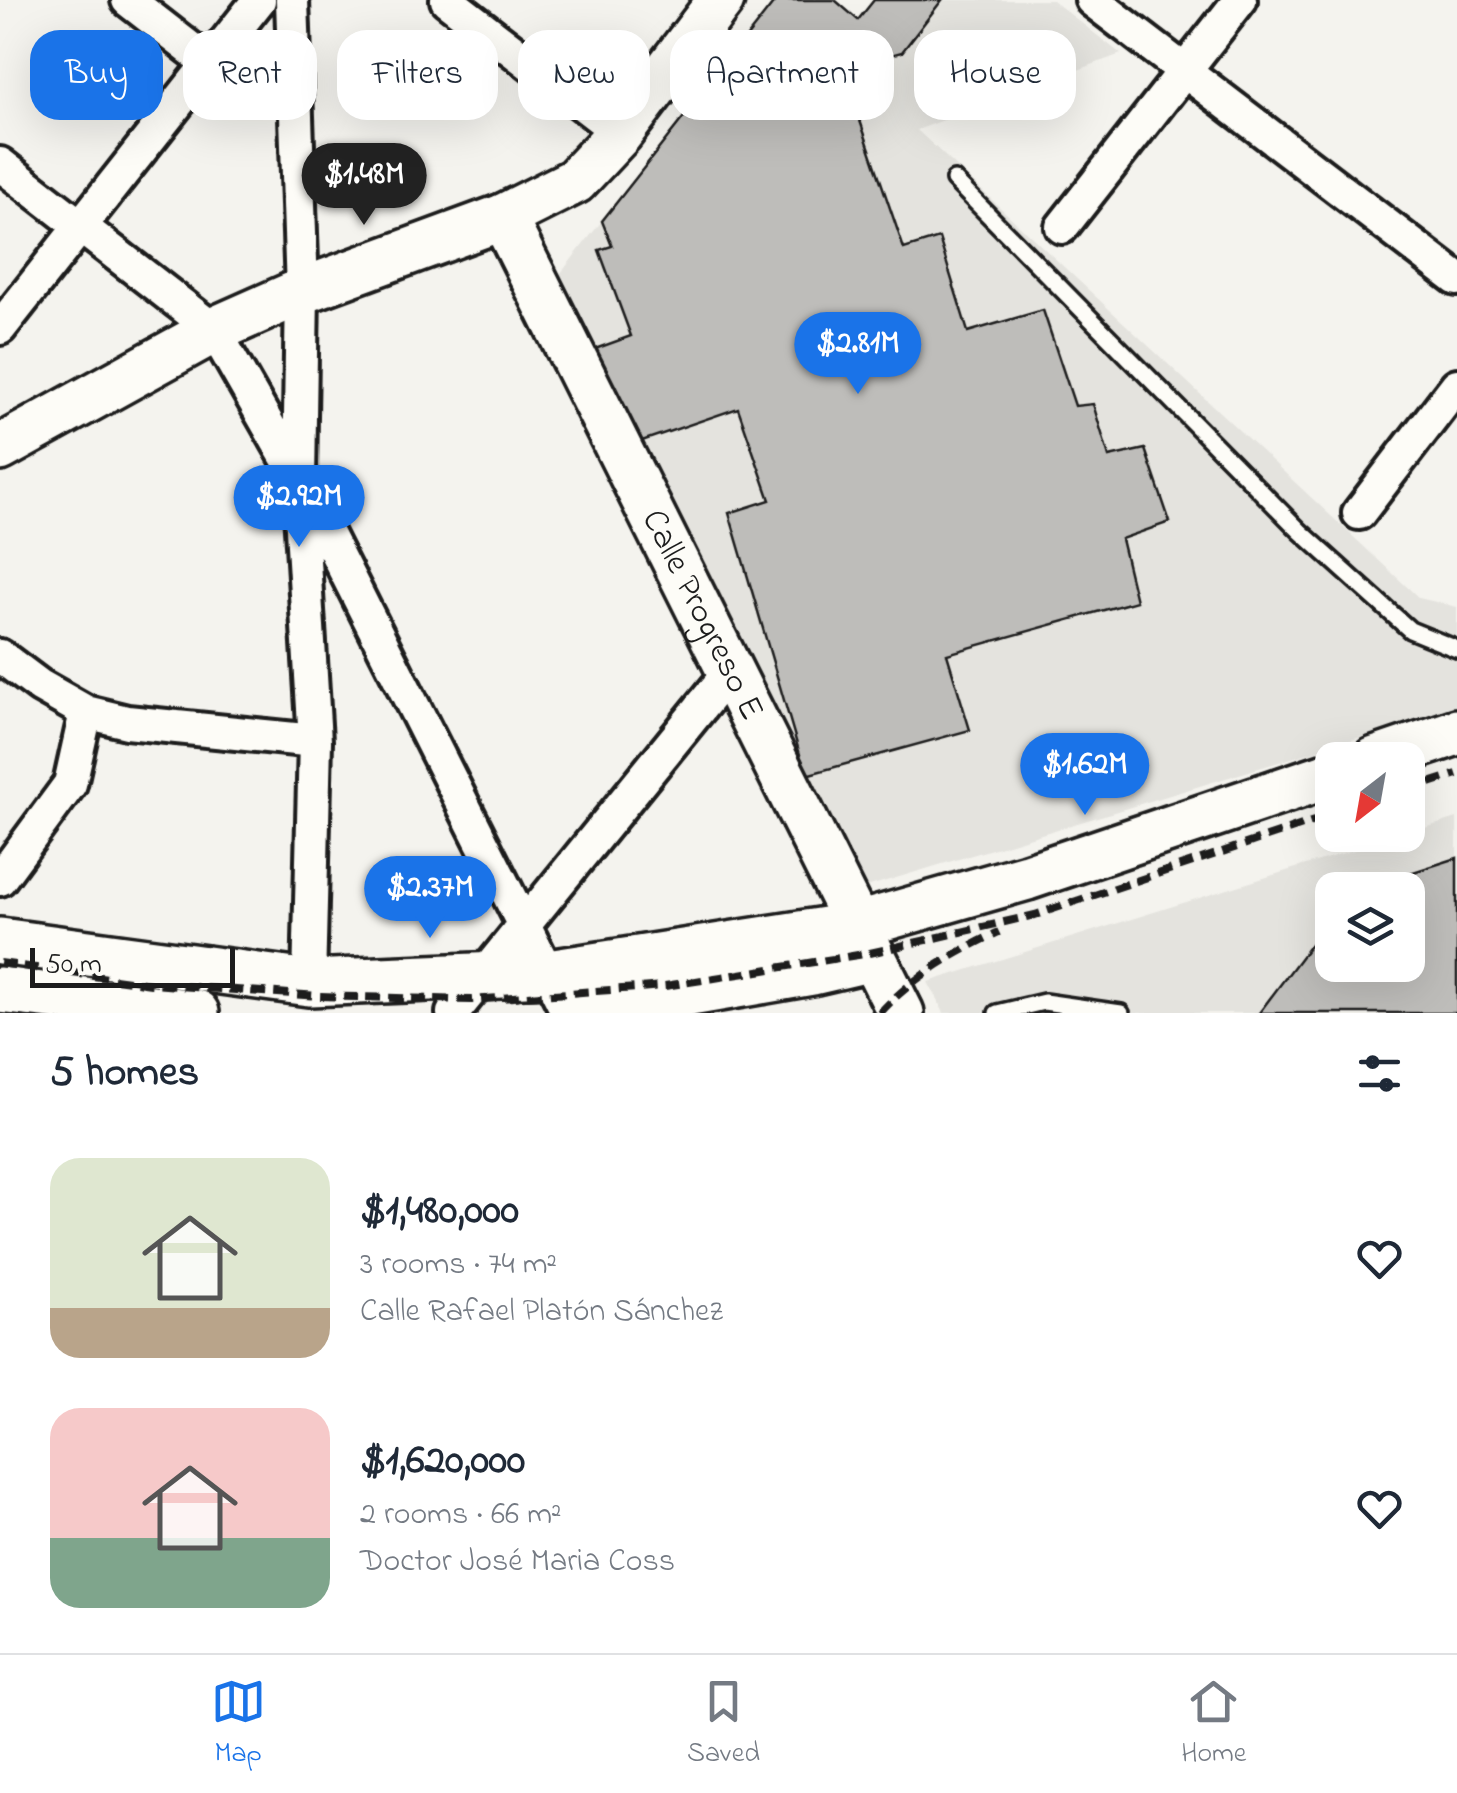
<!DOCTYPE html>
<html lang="en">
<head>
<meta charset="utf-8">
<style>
  :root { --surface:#fff; --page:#f6f6f7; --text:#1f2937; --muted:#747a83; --line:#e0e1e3; --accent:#1a73e8 }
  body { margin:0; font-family:"Indie Flower",sans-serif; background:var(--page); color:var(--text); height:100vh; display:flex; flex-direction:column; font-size:38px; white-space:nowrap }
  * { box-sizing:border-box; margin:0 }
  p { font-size:32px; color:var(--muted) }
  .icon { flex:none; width:55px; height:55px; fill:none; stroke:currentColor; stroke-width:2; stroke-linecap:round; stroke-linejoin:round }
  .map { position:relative; height:1013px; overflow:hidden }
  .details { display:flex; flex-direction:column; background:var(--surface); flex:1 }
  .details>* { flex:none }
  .top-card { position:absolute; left:30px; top:30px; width:1398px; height:90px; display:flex; gap:20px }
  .needle { width:65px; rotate:211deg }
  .fabs { position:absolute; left:1315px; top:742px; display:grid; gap:20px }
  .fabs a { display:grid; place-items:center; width:110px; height:110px; border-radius:20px; background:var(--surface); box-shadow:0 10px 40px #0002; font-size:50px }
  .scale { position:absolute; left:30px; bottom:25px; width:205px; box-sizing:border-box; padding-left:10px; border:5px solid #1c1c1c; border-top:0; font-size:28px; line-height:35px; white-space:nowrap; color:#1c1c1c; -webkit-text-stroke:8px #fdfcf7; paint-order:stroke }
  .price { position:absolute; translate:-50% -85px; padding:0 22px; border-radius:35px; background:var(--accent); color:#fff; font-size:32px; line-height:65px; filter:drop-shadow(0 2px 5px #0008) }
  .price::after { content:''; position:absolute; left:50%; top:60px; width:30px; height:22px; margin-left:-15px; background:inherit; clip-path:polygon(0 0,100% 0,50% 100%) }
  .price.selected { background:#222; color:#fff }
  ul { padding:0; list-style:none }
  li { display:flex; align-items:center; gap:30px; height:250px; padding:0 50px }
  li span { display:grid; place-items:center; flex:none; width:280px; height:200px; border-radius:30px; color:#555 }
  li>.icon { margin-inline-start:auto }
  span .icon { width:120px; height:120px; fill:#fffc; stroke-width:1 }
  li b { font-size:42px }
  h2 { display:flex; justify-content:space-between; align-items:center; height:120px; padding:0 50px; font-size:42px }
  .pill { padding:0 35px; border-radius:30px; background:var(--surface); box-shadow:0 10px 40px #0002; font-size:35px; line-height:90px }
  .pill.selected { background:var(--accent); color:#fff }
  .menu { display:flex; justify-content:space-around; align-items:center; height:140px; border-top:2px solid var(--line); background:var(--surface); font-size:28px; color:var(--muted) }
  .menu a { display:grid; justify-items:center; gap:5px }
  .menu .selected { color:var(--accent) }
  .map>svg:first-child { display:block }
  .built { fill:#e4e3de; fill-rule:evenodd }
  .building { fill:#bebdba; stroke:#1c1c1c; stroke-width:2.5 }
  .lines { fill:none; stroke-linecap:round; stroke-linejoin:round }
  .lane-casing { stroke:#1c1c1c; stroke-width:22 }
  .street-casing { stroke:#1c1c1c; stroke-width:40 }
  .secondary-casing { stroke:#1c1c1c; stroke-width:52 }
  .lane { stroke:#fdfcf7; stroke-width:15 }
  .street { stroke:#fdfcf7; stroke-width:32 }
  .secondary { stroke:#fdfcf7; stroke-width:45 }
  .rail { stroke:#1c1c1c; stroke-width:8; stroke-dasharray:15 8; stroke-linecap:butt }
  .labels { text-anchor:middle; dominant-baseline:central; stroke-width:9; stroke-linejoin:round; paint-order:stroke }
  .street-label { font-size:35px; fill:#1c1c1c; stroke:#fdfcf7 }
</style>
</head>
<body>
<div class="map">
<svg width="1457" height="1013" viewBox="0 0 1457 1013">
  <rect width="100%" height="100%" fill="#f4f3ee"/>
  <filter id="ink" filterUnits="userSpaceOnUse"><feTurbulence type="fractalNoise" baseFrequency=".01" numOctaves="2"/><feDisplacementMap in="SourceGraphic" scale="20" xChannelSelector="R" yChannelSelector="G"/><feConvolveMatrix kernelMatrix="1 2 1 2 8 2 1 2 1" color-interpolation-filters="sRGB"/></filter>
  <g filter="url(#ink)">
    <!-- built -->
    <path class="built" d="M 776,0 L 835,0 L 858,19 L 874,0 L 1052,0 L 1121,54 L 917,130 L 1419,598 L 1457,607 L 1457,708 L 863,888 L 557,278 Z
      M 1457,818 L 1457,1013 L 944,1013 L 928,982 ZM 1332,890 L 1408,890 L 1408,965 L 1332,965 Z"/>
    <!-- building -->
    <path class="building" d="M 776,0 L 835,0 L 858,20 L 874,0 L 942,0 L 902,52 L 842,68 L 904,249 L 939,238 L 968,332 L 1043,310 L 1075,406 L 1093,404 L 1109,457 L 1145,449 L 1170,522 L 1121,539 L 1136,601 L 947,654 L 970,730 L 806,775 L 729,513 L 770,500 L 738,408 L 642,441 L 595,349 L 631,336 L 599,250 L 612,246 L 602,221 Z
      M 1457,858 L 1457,1013 L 1259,1013 L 1332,916 L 1332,965 L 1408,965 L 1408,890 L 1357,890 Z"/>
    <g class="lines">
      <!-- lane casing -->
      <g class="lane-casing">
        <path id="lane" d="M 954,180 L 1300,531 L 1410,630 L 1457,649
          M 997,1013 L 1044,1002 L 1121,1013"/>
      </g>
      <!-- street casing -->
      <g class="street-casing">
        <path id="street" d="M 128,0 L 209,63
          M 292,0 L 302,291 L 299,479 L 315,741 L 309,983
          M 447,0 L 620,133
          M 1092,0 L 1457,279
          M 0,164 L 214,330 L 299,479 L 568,1013
          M 1062,227 L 1240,0
          M 0,328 L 259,0
          M 1359,513 L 1457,385
          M 0,656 L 40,686 L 86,712 L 127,722 L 315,741
          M 0,879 L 70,784 L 86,712
          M 453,1013 L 731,670"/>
      </g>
      <!-- secondary casing -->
      <g class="secondary-casing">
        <g id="secondary">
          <path id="s1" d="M 503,217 L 901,1013"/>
          <path d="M 0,448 L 214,330 L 302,291 L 503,217 L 575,181 L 620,133 L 721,0"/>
          <path d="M 1375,760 L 1457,732"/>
          <path d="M 0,941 L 309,983 L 548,973 L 858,925 L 1027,877 L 1332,774"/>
          <path d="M 0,990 L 196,1013"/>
          <path d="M 575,1013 L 812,972 L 872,958"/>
        </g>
      </g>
      <!-- lane -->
      <use href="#lane" class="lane"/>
      <!-- street -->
      <use href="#street" class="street"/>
      <!-- secondary -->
      <use href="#secondary" class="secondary"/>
      <!-- rail -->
      <path class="rail" d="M 1408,790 L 1457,774
        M 0,963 L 151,984 L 319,996 L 472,1000 L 665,986 L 870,953 L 1035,915 L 1332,815
        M 880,1013 C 912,977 956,952 999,932"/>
    </g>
  </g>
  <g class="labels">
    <!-- street labels -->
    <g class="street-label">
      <text stroke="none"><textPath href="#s1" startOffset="445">Calle Progreso E</textPath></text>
    </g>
  </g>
</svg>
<div class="fabs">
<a><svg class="needle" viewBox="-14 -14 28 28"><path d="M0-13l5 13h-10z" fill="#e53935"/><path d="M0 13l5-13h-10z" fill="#747a83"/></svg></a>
<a><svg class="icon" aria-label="layers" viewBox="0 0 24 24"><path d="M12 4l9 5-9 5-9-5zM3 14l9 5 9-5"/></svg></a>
</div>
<div class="scale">50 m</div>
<b class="price selected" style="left:364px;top:228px">$1.48M</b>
<b class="price" style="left:858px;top:397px">$2.81M</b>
<b class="price" style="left:299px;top:550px">$2.92M</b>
<b class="price" style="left:1085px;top:818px">$1.62M</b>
<b class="price" style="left:430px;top:941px">$2.37M</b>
<div class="top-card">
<a class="pill selected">Buy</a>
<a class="pill">Rent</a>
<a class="pill">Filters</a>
<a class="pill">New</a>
<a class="pill">Apartment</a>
<a class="pill">House</a>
</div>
</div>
<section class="details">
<h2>5 homes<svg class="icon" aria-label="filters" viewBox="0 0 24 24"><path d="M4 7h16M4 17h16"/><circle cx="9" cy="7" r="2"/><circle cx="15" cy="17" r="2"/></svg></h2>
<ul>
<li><span style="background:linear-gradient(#dfe7d0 75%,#b9a48a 0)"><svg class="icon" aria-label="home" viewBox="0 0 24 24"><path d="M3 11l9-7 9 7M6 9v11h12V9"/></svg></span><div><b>$1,480,000</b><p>3 rooms · 74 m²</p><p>Calle Rafael Platón Sánchez</p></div><svg class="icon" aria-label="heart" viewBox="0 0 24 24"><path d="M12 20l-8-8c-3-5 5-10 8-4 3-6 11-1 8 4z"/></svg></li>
<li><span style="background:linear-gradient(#f6c9c9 65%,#7fa58c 0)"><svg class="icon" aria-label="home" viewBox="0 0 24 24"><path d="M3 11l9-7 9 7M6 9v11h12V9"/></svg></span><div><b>$1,620,000</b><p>2 rooms · 66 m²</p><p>Doctor José Maria Coss</p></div><svg class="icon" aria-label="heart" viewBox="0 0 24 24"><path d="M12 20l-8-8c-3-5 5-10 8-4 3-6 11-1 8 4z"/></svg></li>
</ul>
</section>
<nav class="menu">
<a class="selected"><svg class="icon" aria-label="map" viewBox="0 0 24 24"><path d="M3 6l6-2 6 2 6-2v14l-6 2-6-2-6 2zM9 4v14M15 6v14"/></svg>Map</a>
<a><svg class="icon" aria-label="saved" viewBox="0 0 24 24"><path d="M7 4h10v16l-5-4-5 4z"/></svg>Saved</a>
<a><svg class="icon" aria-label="home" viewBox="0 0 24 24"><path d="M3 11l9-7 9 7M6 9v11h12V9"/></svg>Home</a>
</nav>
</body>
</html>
